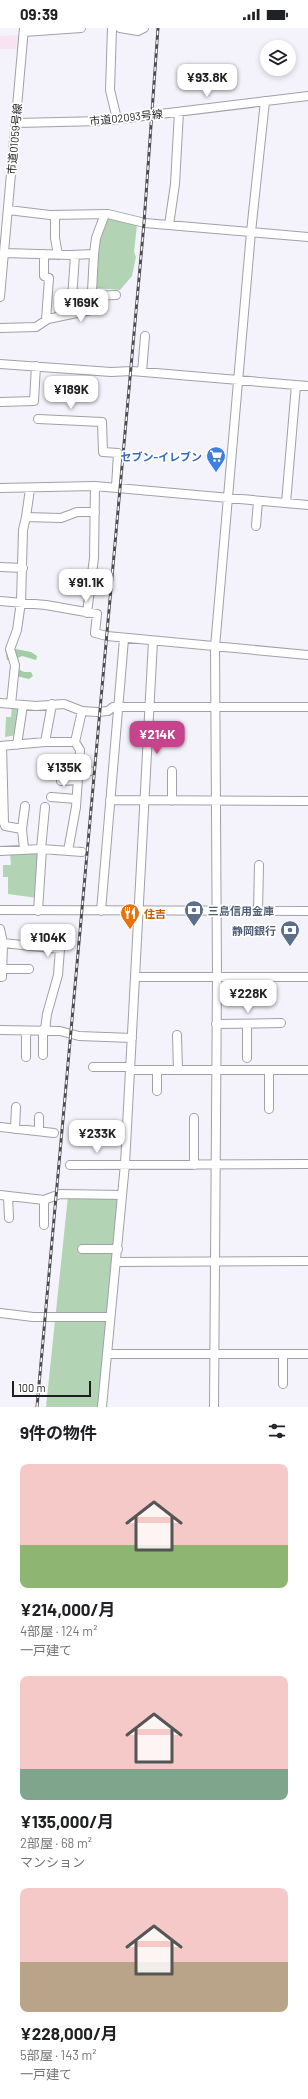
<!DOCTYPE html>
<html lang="ja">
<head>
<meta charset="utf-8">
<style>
  :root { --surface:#fff; --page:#f6f6f6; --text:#202124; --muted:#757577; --accent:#c5448d }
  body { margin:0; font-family:Barlow,"Noto Sans JP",sans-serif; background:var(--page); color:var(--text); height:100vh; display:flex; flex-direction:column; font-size:15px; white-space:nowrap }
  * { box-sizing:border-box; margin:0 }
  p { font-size:13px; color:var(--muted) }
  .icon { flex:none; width:22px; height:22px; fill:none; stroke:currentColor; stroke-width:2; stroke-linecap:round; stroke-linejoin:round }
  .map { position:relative; height:1379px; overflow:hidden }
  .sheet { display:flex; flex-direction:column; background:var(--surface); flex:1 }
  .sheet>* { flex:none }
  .buttons { position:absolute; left:260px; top:12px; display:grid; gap:8px }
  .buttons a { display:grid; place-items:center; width:36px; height:36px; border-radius:50%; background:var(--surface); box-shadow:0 2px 6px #0003; font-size:20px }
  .scale { position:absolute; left:12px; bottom:10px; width:79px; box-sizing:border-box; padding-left:4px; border:2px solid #1e1e21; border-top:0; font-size:11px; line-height:14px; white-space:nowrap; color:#1e1e21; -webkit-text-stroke:3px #fff; paint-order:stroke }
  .price { position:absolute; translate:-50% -34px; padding:0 9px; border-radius:8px; background:#fff; color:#222; font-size:13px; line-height:26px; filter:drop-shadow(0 1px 2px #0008) }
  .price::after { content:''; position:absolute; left:50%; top:24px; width:12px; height:9px; margin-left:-6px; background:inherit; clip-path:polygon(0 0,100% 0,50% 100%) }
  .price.current { background:var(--accent); color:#fff }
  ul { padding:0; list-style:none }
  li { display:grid; align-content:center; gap:8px; height:212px; padding:0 20px }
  li span { display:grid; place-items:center; height:124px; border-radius:8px; color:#555 }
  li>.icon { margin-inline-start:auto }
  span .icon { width:72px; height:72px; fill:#fffc; stroke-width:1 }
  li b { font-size:17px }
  h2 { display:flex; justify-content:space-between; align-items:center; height:48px; padding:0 20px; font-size:17px }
  .status { display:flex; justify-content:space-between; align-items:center; height:28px; padding:0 20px; background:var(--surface); direction:ltr }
  .status svg { height:11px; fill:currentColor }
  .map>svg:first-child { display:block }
  .commercial { fill:#f8e3f3 }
  .green { fill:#b3d4b4 }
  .forest { fill:#a3cda5 }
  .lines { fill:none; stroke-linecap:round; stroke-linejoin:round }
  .minor-casing { stroke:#a1a0a8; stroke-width:10 }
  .minor { stroke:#fff; stroke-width:8 }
  .rail-casing { stroke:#4e4d52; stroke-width:3 }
  .rail { stroke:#fff; stroke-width:1.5; stroke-dasharray:4.5; stroke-linecap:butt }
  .labels { text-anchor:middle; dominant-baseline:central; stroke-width:3.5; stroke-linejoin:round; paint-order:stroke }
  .street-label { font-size:11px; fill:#1e1e21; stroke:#fff }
  .shop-label { font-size:11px; font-weight:bold; fill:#366cbe; stroke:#fff; text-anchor:end }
  .service-label { font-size:11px; font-weight:bold; fill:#4e5e75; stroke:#fff; text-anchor:start }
  .food-label { font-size:11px; font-weight:bold; fill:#c56008; stroke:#fff; text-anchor:start }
</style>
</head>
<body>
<div class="status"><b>09:39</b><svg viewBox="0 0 49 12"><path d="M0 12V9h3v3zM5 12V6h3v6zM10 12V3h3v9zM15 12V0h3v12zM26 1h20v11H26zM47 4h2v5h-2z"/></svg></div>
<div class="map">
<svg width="308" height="1379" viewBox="0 0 308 1379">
  <rect width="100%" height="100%" fill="#f4f3fb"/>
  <!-- commercial -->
  <path class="commercial" d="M 20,7 L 19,19 L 16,21 L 0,21 L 0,8 Z"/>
  <!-- green -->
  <path class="green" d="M 107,188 L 137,197 L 134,224 L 136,229 L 132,248 L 120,262 L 95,260 L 99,211 Z
    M 21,677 L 17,707 L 5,709 L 6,689 L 11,689 L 12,678 Z
    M 39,823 L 37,870 L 8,866 L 8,849 L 3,849 L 3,837 L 11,837 L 10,825 Z
    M 68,1168 L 120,1170 L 102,1379 L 46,1379 Z"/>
  <!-- forest -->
  <path class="forest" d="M 10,620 L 31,624 L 37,628 L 36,632 L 22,628 L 18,630 L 20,642 L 24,644 L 31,644 L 33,648 L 29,651 L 16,648 L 12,633 L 7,632 L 5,621 Z"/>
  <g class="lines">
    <!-- minor casing -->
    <g class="minor-casing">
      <path id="minor" d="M 112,0 L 110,62 L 117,91
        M 120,0 L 138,3 L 144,0
        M 24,4 L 81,0
        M 16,95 L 103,93 L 308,68
        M 8,182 L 50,187 L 108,186 L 145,195 L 308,209
        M 55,187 L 55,210 L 58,227
        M 169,197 L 175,156 L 179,84
        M 4,225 L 71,227 L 94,226 L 96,210 L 105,186
        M 44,226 L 44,248 L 49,250 L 46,292
        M 93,268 L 116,267
        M 0,269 L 24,0
        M 71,286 L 75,227
        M 0,300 L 36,299 L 48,291 L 91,282 L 94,226
        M 0,336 L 111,344 L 132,343 L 308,358
        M 142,344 L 145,308
        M 0,374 L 34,373 L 36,338
        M 38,391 L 102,394 L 103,424 L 118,425 L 116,459
        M 0,460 L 95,458 L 308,477
        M 30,461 L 26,489 L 61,490 L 77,484 L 95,484
        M 286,475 L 296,357
        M 256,498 L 258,473
        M 0,539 L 23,540
        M 0,573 L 46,577 L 97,586 L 95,605 L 107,608 L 308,627
        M 87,585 L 94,530 L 95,458
        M 0,675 L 36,678 L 64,676 L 82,683 L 97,684 L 108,683 L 113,679 L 308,679
        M 11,676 L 15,637 L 10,621 L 17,602 L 21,574 L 23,502 L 26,489
        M 45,714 L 52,676
        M 17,717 L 23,677
        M 0,718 L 45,714 L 75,714 L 82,683
        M 2,718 L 4,795 L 5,798 L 22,801
        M 78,742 L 90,743
        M 61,753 L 77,752
        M 51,769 L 76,771
        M 110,772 L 308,773
        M 172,773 L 172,743
        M 24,821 L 22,801 L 25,778
        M 41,821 L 45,779
        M 0,823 L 42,821 L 82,824
        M 68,823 L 76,779 L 80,722 L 75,714
        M 0,882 L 308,883
        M 38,883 L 42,821
        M 101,883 L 124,611
        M 258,883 L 259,837
        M 0,901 L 3,915
        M 2,941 L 29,941
        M 0,949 L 2,949 L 3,915 L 60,921 L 58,947 L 47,986 L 45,1002
        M 135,949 L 308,949
        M 216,996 L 281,995
        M 0,1002 L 60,1003 L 79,1008 L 132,1010
        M 177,1007 L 178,1042
        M 43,1027 L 43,1002
        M 26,1029 L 26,1004
        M 247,1030 L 247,996
        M 93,1039 L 130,1039
        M 130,1042 L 308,1042
        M 157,1042 L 157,1063
        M 269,1081 L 269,1042
        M 0,1099 L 54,1105
        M 15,1101 L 16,1079
        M 39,1103 L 39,1089
        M 70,1137 L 308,1136
        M 194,1137 L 194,1090
        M 0,1167 L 44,1172 L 60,1166 L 122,1167
        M 8,1169 L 9,1190
        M 44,1172 L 44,1197
        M 82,1221 L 118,1221
        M 117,1234 L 308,1233
        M 0,1285 L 33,1289 L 109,1289
        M 107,1326 L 308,1326
        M 283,1356 L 283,1326
        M 102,1379 L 125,1136 L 153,613
        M 214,1379 L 217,949 L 215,619 L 251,204 L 265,73"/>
    </g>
    <!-- minor -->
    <use href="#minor" class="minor"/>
    <!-- rail casing -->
    <g class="rail-casing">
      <path id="rail" d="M 37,1379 L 144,195 L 158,0"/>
    </g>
    <!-- rail -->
    <use href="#rail" class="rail"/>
  </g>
  <!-- icons -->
  <defs>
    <g id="supermarket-pin" transform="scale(1)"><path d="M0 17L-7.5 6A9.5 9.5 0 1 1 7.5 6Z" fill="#3f7fe0" stroke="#fff"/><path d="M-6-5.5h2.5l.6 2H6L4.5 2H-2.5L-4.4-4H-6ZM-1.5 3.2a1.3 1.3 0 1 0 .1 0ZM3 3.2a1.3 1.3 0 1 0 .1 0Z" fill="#fff"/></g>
    <g id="bank-pin" transform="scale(1)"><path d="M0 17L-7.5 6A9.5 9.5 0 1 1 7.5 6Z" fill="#5c6f8a" stroke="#fff"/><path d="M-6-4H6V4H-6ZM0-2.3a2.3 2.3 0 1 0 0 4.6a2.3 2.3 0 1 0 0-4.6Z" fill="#fff"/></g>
    <g id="restaurant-pin" transform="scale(1)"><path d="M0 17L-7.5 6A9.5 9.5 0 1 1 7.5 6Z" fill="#e8710a" stroke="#fff"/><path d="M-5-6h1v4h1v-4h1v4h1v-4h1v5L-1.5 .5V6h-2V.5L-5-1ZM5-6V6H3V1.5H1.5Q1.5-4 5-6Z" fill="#fff"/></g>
  </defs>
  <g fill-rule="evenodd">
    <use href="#supermarket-pin" x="216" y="428"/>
    <use href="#bank-pin" x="194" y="882"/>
    <use href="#restaurant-pin" x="130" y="885"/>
    <use href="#bank-pin" x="290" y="902"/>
  </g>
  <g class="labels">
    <!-- street labels -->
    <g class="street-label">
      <text transform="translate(126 89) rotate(-6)">市道02093号線</text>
      <text transform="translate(14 111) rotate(-85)">市道01059号線</text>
    </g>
    <!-- shop labels -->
    <g class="shop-label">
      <text x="202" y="428">セブン-イレブン</text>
    </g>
    <!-- service labels -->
    <g class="service-label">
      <text x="208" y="882">三島信用金庫</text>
      <text x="276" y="902" text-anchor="end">静岡銀行</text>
    </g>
    <!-- food labels -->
    <g class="food-label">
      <text x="144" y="885">住吉</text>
    </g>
  </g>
</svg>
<div class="buttons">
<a><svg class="icon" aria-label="layers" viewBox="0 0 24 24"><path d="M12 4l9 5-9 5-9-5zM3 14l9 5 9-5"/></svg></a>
</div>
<div class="scale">100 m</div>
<b class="price" style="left:207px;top:70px">¥93.8K</b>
<b class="price" style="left:81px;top:295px">¥169K</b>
<b class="price" style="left:71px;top:382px">¥189K</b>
<b class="price" style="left:86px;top:575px">¥91.1K</b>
<b class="price current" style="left:157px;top:727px">¥214K</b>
<b class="price" style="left:64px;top:760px">¥135K</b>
<b class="price" style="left:48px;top:930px">¥104K</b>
<b class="price" style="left:248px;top:986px">¥228K</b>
<b class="price" style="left:97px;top:1126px">¥233K</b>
</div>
<section class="sheet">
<h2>9件の物件<svg class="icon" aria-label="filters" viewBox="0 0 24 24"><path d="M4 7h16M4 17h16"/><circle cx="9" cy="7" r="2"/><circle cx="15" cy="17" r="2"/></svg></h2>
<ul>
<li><span style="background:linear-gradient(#f6c9c9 65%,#8fb573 0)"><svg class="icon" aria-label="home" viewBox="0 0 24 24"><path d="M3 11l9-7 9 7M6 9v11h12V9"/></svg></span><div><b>¥214,000/月</b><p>4部屋 · 124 m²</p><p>一戸建て</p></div></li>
<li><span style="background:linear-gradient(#f6c9c9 75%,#7fa58c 0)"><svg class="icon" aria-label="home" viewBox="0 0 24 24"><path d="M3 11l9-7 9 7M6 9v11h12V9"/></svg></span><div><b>¥135,000/月</b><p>2部屋 · 68 m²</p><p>マンション</p></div></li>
<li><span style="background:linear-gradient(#f6c9c9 60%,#b9a48a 0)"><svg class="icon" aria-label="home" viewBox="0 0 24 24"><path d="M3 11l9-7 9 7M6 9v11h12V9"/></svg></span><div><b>¥228,000/月</b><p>5部屋 · 143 m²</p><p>一戸建て</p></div></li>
</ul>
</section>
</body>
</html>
